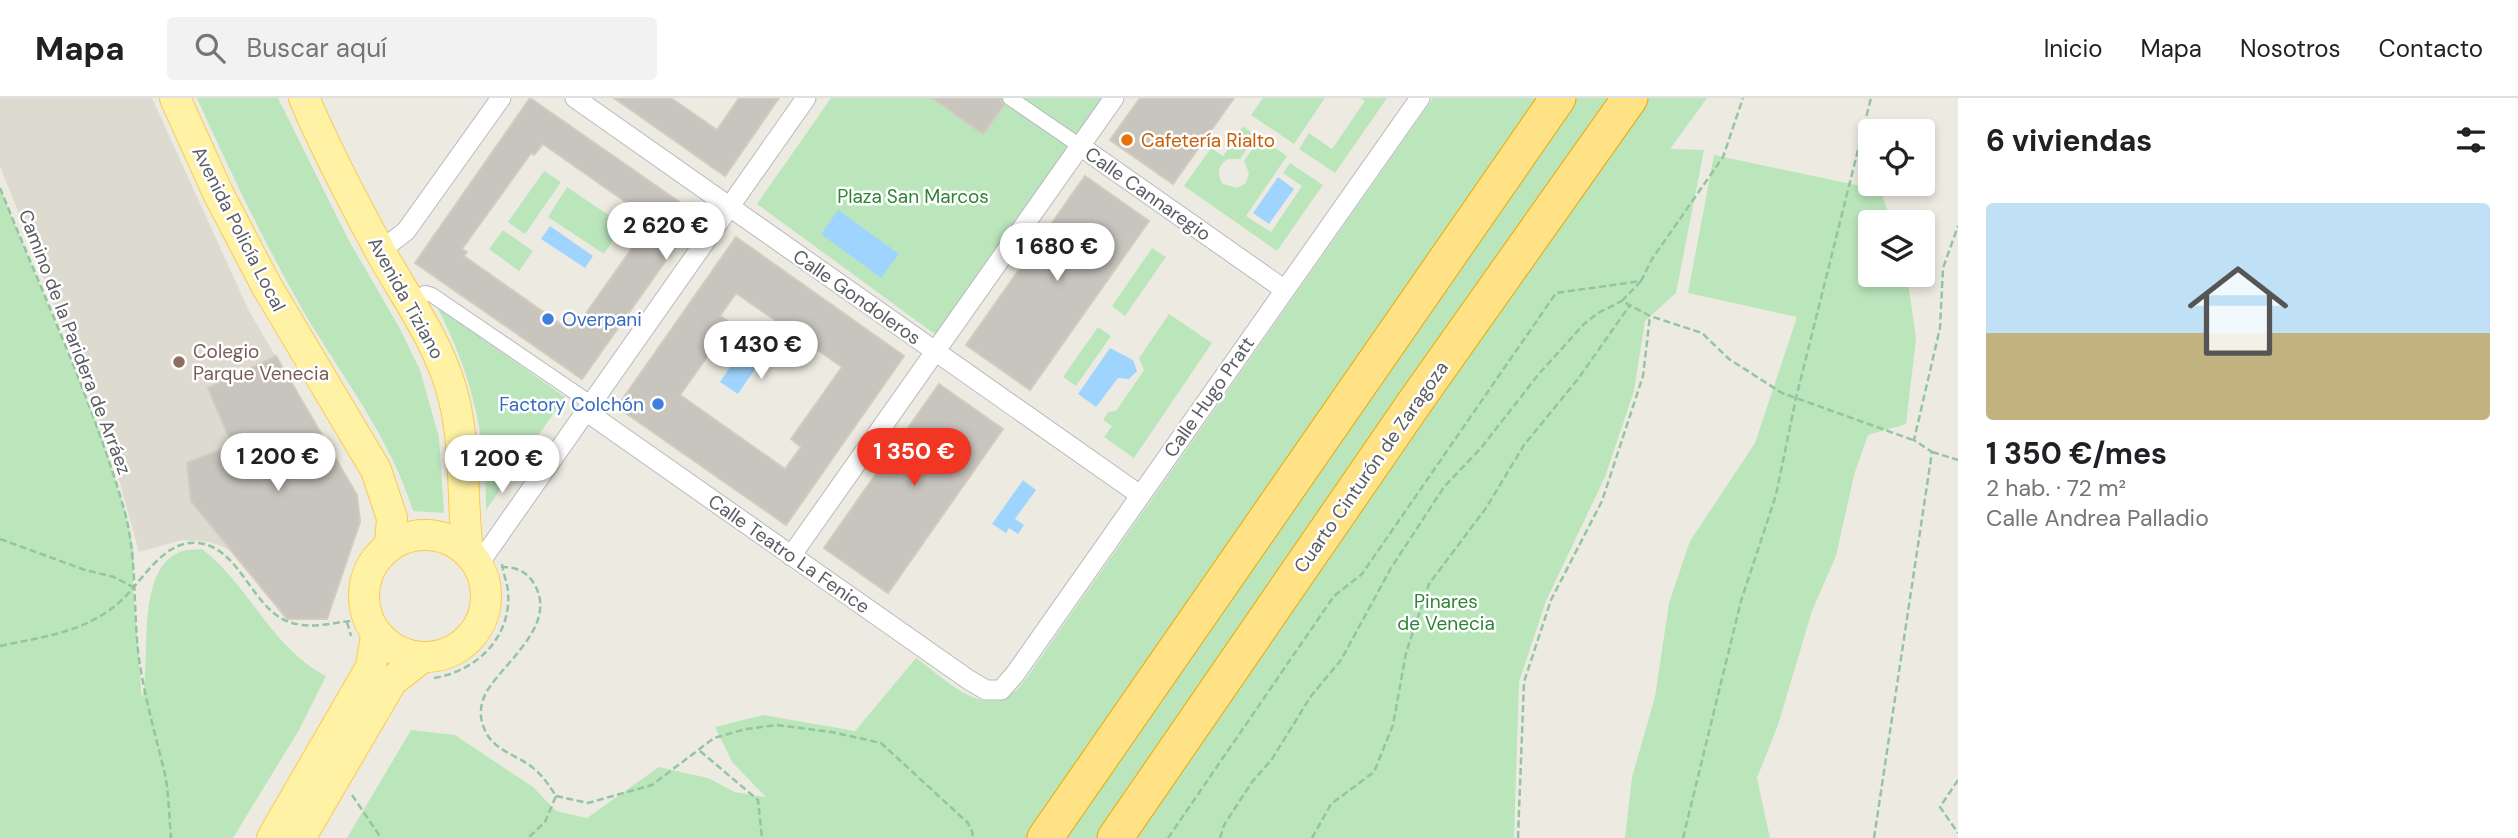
<!DOCTYPE html>
<html lang="es">
<head>
<meta charset="utf-8">
<style>
  :root { --surface:#fff; --page:#f2f2f2; --text:#202124; --muted:#757577; --line:#e0e0e0; --accent:#f13623 }
  body { margin:0; font-family:"DM Sans",sans-serif; background:var(--page); color:var(--text); height:100vh; display:flex; flex-direction:column; font-size:26px; white-space:nowrap }
  * { box-sizing:border-box; margin:0 }
  p { font-size:23px; color:var(--muted) }
  .icon { flex:none; width:38px; height:38px; fill:none; stroke:currentColor; stroke-width:2; stroke-linecap:round; stroke-linejoin:round }
  .map { position:relative; flex:1; overflow:hidden }
  .details { display:flex; flex-direction:column; background:var(--surface); width:560px }
  .details>* { flex:none }
  .fabs { position:absolute; left:1858px; top:21px; display:grid; gap:14px }
  .fabs a { display:grid; place-items:center; width:77px; height:77px; border-radius:7px; background:var(--surface); box-shadow:0 4px 10px #0003; font-size:35px }
  .price { position:absolute; translate:-50% -60px; padding:0 16px; border-radius:24px; background:#fff; color:#222; font-size:23px; line-height:46px; filter:drop-shadow(0 2px 4px #0008) }
  .price::after { content:''; position:absolute; left:50%; top:42px; width:21px; height:16px; margin-left:-10px; background:inherit; clip-path:polygon(0 0,100% 0,50% 100%) }
  .price.on { background:var(--accent); color:#fff }
  ul { padding:0; list-style:none }
  li { display:grid; align-content:center; gap:14px; height:371px; padding:0 28px }
  li+li { border-top:2px solid var(--line) }
  li span { display:grid; place-items:center; height:217px; border-radius:7px; color:#555 }
  li>.icon { margin-inline-start:auto }
  span .icon { width:126px; height:126px; fill:#fffc; stroke-width:1 }
  li b { font-size:30px }
  h2 { display:flex; justify-content:space-between; align-items:center; height:84px; padding:0 28px; font-size:30px }
  header { display:flex; align-items:center; gap:42px; box-sizing:border-box; height:98px; padding:0 35px; background:var(--surface); border-bottom:2px solid var(--line) }
  header strong { font-size:33px }
  nav { display:flex; gap:38px; margin-inline-start:auto; font-size:24px }
  .search { width:490px; height:63px; background:var(--page); display:flex; align-items:center; gap:18px; box-sizing:border-box; padding:0 24px; border-radius:7px; color:var(--muted); font-size:26px }
  main { display:flex; flex:1; min-height:0 }
  .map>svg:first-child { display:block }
  .education { fill:#dddad0 }
  .green { fill:#bbe6bc }
  .water { fill:#9fd4ff }
  .building { fill:#c8c4be; stroke:#d2ccbf; stroke-width:2; fill-rule:evenodd }
  .lines { fill:none; stroke-linecap:round; stroke-linejoin:round }
  .pedestrian-casing { stroke:#b6b9be; stroke-width:16 }
  .minor-casing { stroke:#b6b9be; stroke-width:21 }
  .primary-casing { stroke:#f8cb4f; stroke-width:32 }
  .motorway-casing { stroke:#eea700; stroke-width:37 }
  .path { stroke:#93c5a2; stroke-width:2.5; stroke-dasharray:7 3.5; stroke-linecap:butt }
  .pedestrian { stroke:#fff; stroke-width:14 }
  .minor { stroke:#fff; stroke-width:19 }
  .primary { stroke:#fff2a4; stroke-width:30 }
  .motorway { stroke:#ffe286; stroke-width:35 }
  .food-dot { fill:#e8710a; stroke:#fff; stroke-width:2.5 }
  .shop-dot { fill:#3f7fe0; stroke:#fff; stroke-width:2.5 }
  .education-dot { fill:#8d6e63; stroke:#fff; stroke-width:2.5 }
  .labels { text-anchor:middle; dominant-baseline:central; stroke-width:5; stroke-linejoin:round; paint-order:stroke }
  .food-label { font-size:19px; fill:#c56008; stroke:#fff; text-anchor:start }
  .street-label { font-size:19px; fill:#595d63; stroke:#fff }
  .park-label { font-size:19px; fill:#2f8335; stroke:#fff }
  .shop-label { font-size:19px; fill:#366cbe; stroke:#fff; text-anchor:start }
  .education-label { font-size:19px; fill:#785e54; stroke:#fff; text-anchor:start }
</style>
</head>
<body>
<header>
<strong>Mapa</strong>
<div class="search"><svg class="icon" aria-label="search" viewBox="0 0 24 24"><circle cx="10" cy="10" r="6"/><path d="M15 15l6 6"/></svg>Buscar aquí</div>
<nav><a>Inicio</a><a>Mapa</a><a>Nosotros</a><a>Contacto</a></nav>
</header>
<main>
<div class="map">
<svg width="1958" height="740" viewBox="0 0 1958 740">
  <rect width="100%" height="100%" fill="#edebe1"/>
  <!-- education -->
  <path class="education" d="M 0,0 L 152,0 L 249,213 L 357,397 L 360,424 L 327,521 L 287,521 L 228,451 L 210,444 L 183,442 L 139,454 L 108,342 L 0,68 Z"/>
  <!-- green -->
  <path class="green" d="M 197,0 L 278,0 L 348,141 L 399,229 L 420,272 L 439,339 L 444,415 L 413,413 C 391,341 343,280 305,216 C 265,146 230,74 197,0 Z
    M 831,0 L 1102,0 L 936,237 L 757,106 Z
    M 1263,0 L 1325,0 L 1294,46 L 1251,17 Z
    M 1360,0 L 1387,0 L 1335,75 L 1299,51 L 1309,35 L 1332,51 L 1365,3 Z
    M 1433,0 L 1707,0 L 1670,51 L 1704,52 L 1676,195 L 1645,223 L 1634,293 L 1605,379 L 1546,503 L 1519,584 L 1514,740 L 347,740 L 411,632 L 455,637 L 533,689 L 556,713 L 587,720 L 659,669 L 708,680 L 735,694 L 766,699 L 732,664 L 715,629 L 763,617 L 855,633 L 916,560 C 950,584 990,630 1025,582 Z
    M 1243,28 L 1256,38 L 1240,61 L 1228,61 C 1218,67 1216,77 1223,86 L 1237,90 L 1246,85 L 1249,75 L 1244,63 L 1260,40 L 1287,58 L 1246,118 L 1271,134 L 1302,88 L 1283,75 L 1290,65 L 1323,87 L 1277,153 L 1184,88 L 1211,50 L 1223,58 Z
    M 1714,57 L 1880,92 L 1892,124 L 1871,124 L 1871,177 L 1907,177 L 1916,241 L 1906,326 L 1868,337 L 1854,377 L 1836,458 L 1812,513 L 1778,627 L 1757,680 L 1770,740 L 1625,740 L 1632,679 L 1655,599 L 1669,505 L 1690,443 L 1755,345 L 1797,219 L 1688,195 Z
    M 544,73 L 561,84 L 525,136 L 508,124 Z
    M 567,89 L 623,127 L 604,156 L 548,119 Z
    M 0,90 L 99,331 L 125,413 L 134,455 L 133,489 L 142,601 C 152,564 134,472 180,454 C 186,451 195,452 202,451 C 249,487 272,550 326,578 L 299,632 L 233,740 L 0,740 Z
    M 503,132 L 533,153 L 519,173 L 489,151 Z
    M 1152,150 L 1166,159 L 1125,218 L 1112,208 Z
    M 437,209 L 565,299 L 486,412 C 487,339 471,274 437,209 Z
    M 1169,216 L 1212,245 L 1134,360 L 1104,339 L 1112,328 L 1103,322 L 1108,314 L 1116,313 L 1144,272 L 1139,260 Z
    M 1098,229 L 1111,238 L 1076,288 L 1063,279 Z"/>
  <!-- water -->
  <path class="water" d="M 1278,79 L 1294,91 L 1269,126 L 1253,115 Z
    M 838,112 L 899,156 L 881,180 L 821,136 Z
    M 550,128 L 593,158 L 585,170 L 541,141 Z
    M 746,246 L 764,258 L 738,296 L 720,284 Z
    M 1110,250 L 1133,262 L 1137,273 L 1129,281 L 1118,280 L 1096,309 L 1078,296 Z
    M 1023,382 L 1036,392 L 1015,421 L 1024,427 L 1018,436 L 1009,430 L 1006,435 L 992,426 Z"/>
  <!-- building -->
  <path class="building" d="M 530,0 L 698,117 L 582,281 L 415,165 ZM 543,46 L 647,119 L 644,123 L 649,126 L 575,231 L 572,228 L 569,232 L 464,158 L 467,154 L 462,151 L 531,55 L 534,57 Z
    M 614,0 L 671,0 L 717,32 L 739,0 L 779,0 L 725,78 Z
    M 932,0 L 1000,0 L 1004,7 L 983,36 Z
    M 1140,0 L 1234,0 L 1173,86 L 1110,42 Z
    M 1085,78 L 1149,123 L 1030,292 L 966,247 Z
    M 736,139 L 904,258 L 786,427 L 617,309 ZM 736,195 L 842,269 L 791,341 L 801,349 L 785,371 L 680,297 L 731,225 L 720,218 Z
    M 276,258 L 357,397 L 360,424 L 327,521 L 287,521 L 191,403 L 187,365 L 232,347 L 208,290 Z
    M 939,286 L 1003,331 L 888,495 L 824,450 Z"/>
  <g class="lines">
    <!-- pedestrian casing -->
    <g class="pedestrian-casing">
      <path id="pedestrian" d="M 1010,0 L 1080,48
        M 410,204 L 425,195 L 432,197 L 592,306"/>
    </g>
    <!-- minor casing -->
    <g class="minor-casing">
      <path id="minor" d="M 575,0 L 1140,397
        M 1080,48 L 1285,192
        M 380,153 L 406,133 L 501,0
        M 587,314 L 969,582 L 986,592 L 1001,592 L 1015,576 L 1420,0
        M 791,458 L 1114,0
        M 478,467 L 806,0"/>
    </g>
    <!-- primary casing -->
    <g class="primary-casing">
      <path id="primary" d="M 175,0 L 218,95 L 266,187 L 376,372 L 392,420 L 390,447
        M 304,0 C 326,52 353,103 380,153 C 405,198 436,240 451,290 C 467,345 461,399 468,454
        M364 498a61 61 0 1 1 122 0a61 61 0 1 1-122 0Z
        M 272,740 L 371,569 L 376,537
        M 300,740 L 392,583 L 423,559"/>
    </g>
    <!-- motorway casing -->
    <g class="motorway-casing">
      <path id="motorway" d="M 1045,740 L 1558,0
        M 1115,740 L 1415,304 L 1630,0"/>
    </g>
    <!-- path -->
    <path class="path" d="M 0,90 C 43,197 92,301 124,411 C 137,457 133,505 138,553 C 143,593 154,632 164,672 C 169,693 169,718 171,740
      M 1641,183 L 1622,203 L 1650,218 L 1702,235 L 1729,261 L 1782,295 L 1913,342
      M 1932,354 L 1958,362
      M 0,441 L 85,472 L 114,479 L 133,489
      M 501,469 C 514,469 525,472 533,484 C 559,524 509,560 489,590 C 481,601 478,617 484,630 C 492,652 515,656 532,669 C 542,677 549,687 556,698 L 545,724 L 528,740
      M 347,524 L 351,538
      M 0,548 C 41,539 81,535 115,508 C 140,489 161,441 198,445 C 240,449 251,510 289,524 C 312,532 335,524 358,522
      M 434,580 C 477,573 512,539 508,493 C 507,484 503,475 502,466
      M 700,653 L 758,702 L 762,740
      M 1958,682 L 1940,709 L 1958,735
      M 352,697 L 381,740
      M 556,698 L 588,705 L 652,687 L 714,640 L 746,631 L 777,627 L 831,634 L 881,645 L 968,725 L 973,736 L 970,740
      M 1168,740 L 1334,498 L 1362,476 L 1556,195 L 1641,183 L 1652,161 L 1723,59 L 1743,0
      M 1220,740 L 1224,727 L 1252,684 L 1272,661 L 1311,598 L 1341,562 L 1391,470 L 1444,389 L 1481,350 L 1538,277 L 1584,226 L 1598,215 L 1622,203
      M 1312,740 L 1331,706 L 1374,674 L 1393,627 L 1406,555 L 1429,486 L 1486,410 L 1524,347 L 1578,281 L 1630,207
      M 1518,740 L 1524,584 L 1551,502 L 1602,403 L 1643,278 L 1650,218
      M 1683,740 L 1741,503 L 1776,397 L 1796,300 L 1871,0
      M 1874,740 L 1932,354 L 1914,342 L 1940,230 L 1943,170 L 1958,128"/>
    <!-- pedestrian -->
    <use href="#pedestrian" class="pedestrian"/>
    <!-- minor -->
    <use href="#minor" class="minor"/>
    <!-- primary -->
    <use href="#primary" class="primary"/>
    <!-- motorway -->
    <use href="#motorway" class="motorway"/>
  </g>
  <!-- markers -->
  <circle class="food-dot" cx="1127" cy="42" r="7"/>
  <g class="shop-dot">
    <circle cx="548" cy="221" r="7"/>
    <circle cx="658" cy="306" r="7"/>
  </g>
  <circle class="education-dot" cx="179" cy="264" r="7"/>
  <g class="labels">
    <!-- food labels -->
    <g class="food-label">
      <text x="1141" y="42">Cafetería Rialto</text>
    </g>
    <!-- street labels -->
    <g class="street-label">
      <text transform="translate(1148 96) rotate(35)">Calle Cannaregio</text>
      <text transform="translate(239 131) rotate(63)">Avenida Policía Local</text>
      <text transform="translate(857 199) rotate(35)">Calle Gondoleros</text>
      <text transform="translate(406 200) rotate(61)">Avenida Tiziano</text>
      <text transform="translate(75 244) rotate(69)">Camino de la Paridera de Arráez</text>
      <text transform="translate(1209 299) rotate(-55)">Calle Hugo Pratt</text>
      <text transform="translate(1371 369) rotate(-55)">Cuarto Cinturón de Zaragoza</text>
      <text transform="translate(789 456) rotate(35)">Calle Teatro La Fenice</text>
    </g>
    <!-- park labels -->
    <g class="park-label">
      <text x="913" y="98">Plaza San Marcos</text>
      <text x="1446" y="503">Pinares<tspan x="1446" dy="22">de Venecia</tspan></text>
    </g>
    <!-- shop labels -->
    <g class="shop-label">
      <text x="562" y="221">Overpani</text>
      <text x="644" y="306" text-anchor="end">Factory Colchón</text>
    </g>
    <!-- education labels -->
    <g class="education-label">
      <text x="193" y="253">Colegio<tspan x="193" dy="22">Parque Venecia</tspan></text>
    </g>
  </g>
</svg>
<div class="fabs">
<a><svg class="icon" aria-label="locate" viewBox="0 0 24 24"><circle cx="12" cy="12" r="6"/><path d="M12 2v4M12 18v4M2 12h4M18 12h4"/></svg></a>
<a><svg class="icon" aria-label="layers" viewBox="0 0 24 24"><path d="M12 4l9 5-9 5-9-5zM3 14l9 5 9-5"/></svg></a>
</div>
<b class="price" style="left:666px;top:164px">2 620 €</b>
<b class="price" style="left:1057px;top:185px">1 680 €</b>
<b class="price" style="left:761px;top:283px">1 430 €</b>
<b class="price on" style="left:914px;top:390px">1 350 €</b>
<b class="price" style="left:278px;top:395px">1 200 €</b>
<b class="price" style="left:502px;top:397px">1 200 €</b>
</div>
<section class="details">
<h2>6 viviendas<svg class="icon" aria-label="filters" viewBox="0 0 24 24"><path d="M4 7h16M4 17h16"/><circle cx="9" cy="7" r="2"/><circle cx="15" cy="17" r="2"/></svg></h2>
<ul>
<li><span style="background:linear-gradient(#bfe0f5 60%,#c2b280 0)"><svg class="icon" aria-label="home" viewBox="0 0 24 24"><path d="M3 11l9-7 9 7M6 9v11h12V9"/></svg></span><div><b>1 350 €/mes</b><p>2 hab. · 72 m²</p><p>Calle Andrea Palladio</p></div></li>
</ul>
</section>
</main>
</body>
</html>
